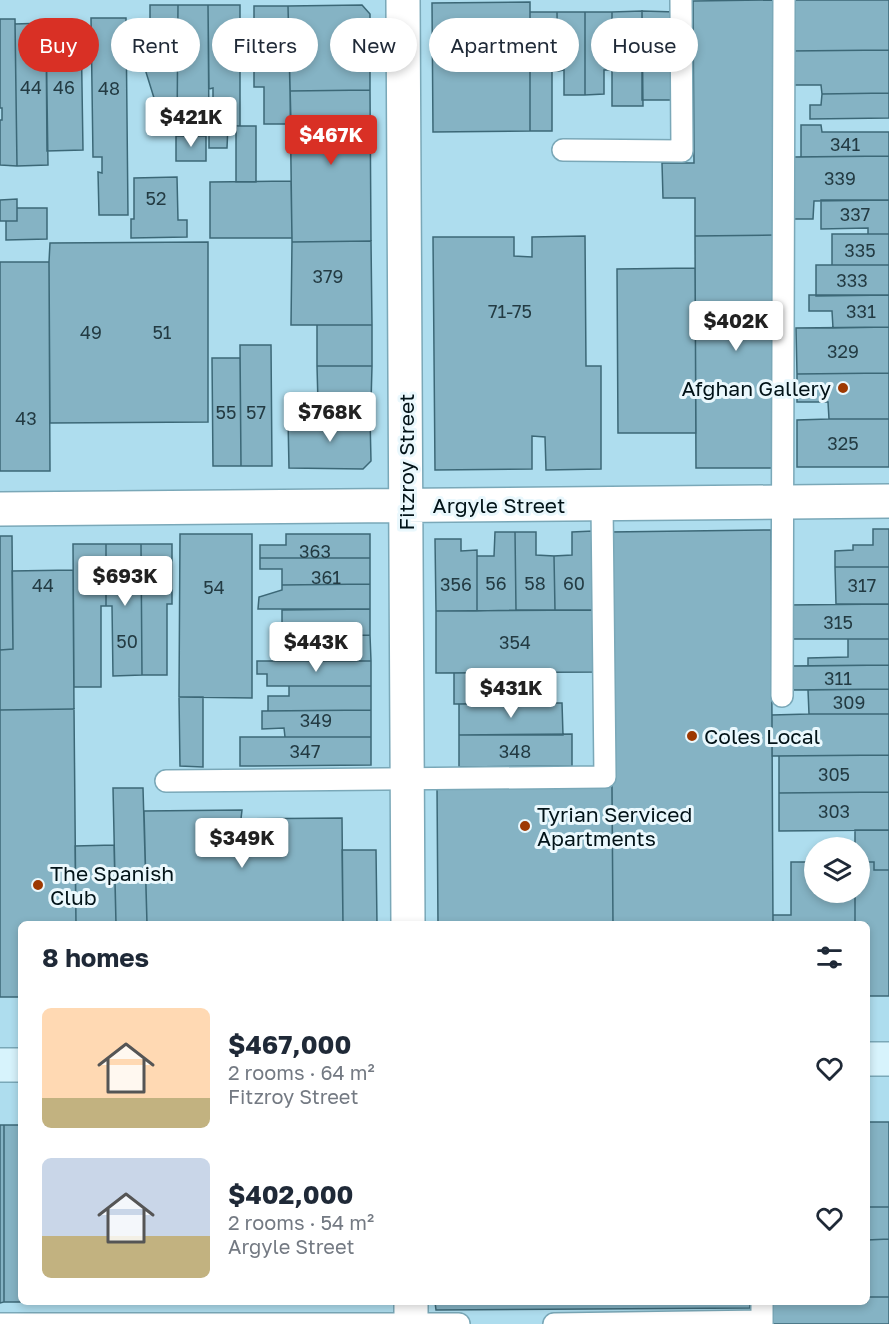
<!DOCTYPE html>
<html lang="en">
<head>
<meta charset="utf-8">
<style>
  :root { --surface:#fff; --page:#f2f2f3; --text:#1f2937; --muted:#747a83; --accent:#d93025 }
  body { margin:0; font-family:"Golos Text",sans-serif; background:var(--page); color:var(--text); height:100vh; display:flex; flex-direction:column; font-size:22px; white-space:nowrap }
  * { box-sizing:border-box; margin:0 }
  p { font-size:20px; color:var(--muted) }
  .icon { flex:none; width:33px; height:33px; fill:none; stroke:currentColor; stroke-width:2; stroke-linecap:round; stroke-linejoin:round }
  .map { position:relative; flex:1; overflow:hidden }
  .side { position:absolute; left:18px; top:921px; width:852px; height:384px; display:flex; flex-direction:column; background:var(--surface); border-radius:9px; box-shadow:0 3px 9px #0003 }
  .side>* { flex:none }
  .banner { position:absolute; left:18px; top:18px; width:854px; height:54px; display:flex; gap:12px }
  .fabs { position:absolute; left:804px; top:837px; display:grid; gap:12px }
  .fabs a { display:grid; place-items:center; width:66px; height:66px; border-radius:50%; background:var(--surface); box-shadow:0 3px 9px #0003; font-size:30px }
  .price { position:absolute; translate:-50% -51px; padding:0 14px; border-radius:6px; background:#fff; color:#222; font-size:20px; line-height:39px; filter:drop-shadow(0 2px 3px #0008) }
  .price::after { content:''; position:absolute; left:50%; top:36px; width:18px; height:14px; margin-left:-9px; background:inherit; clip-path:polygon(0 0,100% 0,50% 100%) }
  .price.active { background:var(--accent); color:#fff }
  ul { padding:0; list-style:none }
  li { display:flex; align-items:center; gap:18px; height:150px; padding:0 24px }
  li span { display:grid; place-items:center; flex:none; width:168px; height:120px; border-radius:9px; color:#555 }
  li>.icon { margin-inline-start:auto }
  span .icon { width:72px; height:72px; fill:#fffc; stroke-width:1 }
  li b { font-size:26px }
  h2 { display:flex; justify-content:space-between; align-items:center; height:72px; padding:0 24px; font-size:26px }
  .tag { padding:0 21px; border-radius:27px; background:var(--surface); box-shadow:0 3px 9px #0003; font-size:21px; line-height:54px }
  .tag.active { background:var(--accent); color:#fff }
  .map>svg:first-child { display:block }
  .building { fill:#85b3c4; stroke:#3c6877; stroke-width:1.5 }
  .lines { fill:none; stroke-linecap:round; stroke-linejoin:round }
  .service-casing { stroke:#7aa8b8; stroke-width:24 }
  .minor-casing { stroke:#7aa8b8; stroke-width:36 }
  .secondary-casing { stroke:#7aa8b8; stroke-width:36 }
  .service { stroke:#fff; stroke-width:21 }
  .minor { stroke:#fff; stroke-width:33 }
  .secondary { stroke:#d7f3fc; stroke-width:33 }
  .poi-dot { fill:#9d3902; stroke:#eaf8fd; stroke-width:2 }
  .labels { text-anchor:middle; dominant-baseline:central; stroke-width:6; stroke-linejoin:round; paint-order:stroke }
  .number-label { font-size:18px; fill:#233b43 }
  .poi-label { font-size:21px; fill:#021318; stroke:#eaf8fd; text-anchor:start }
  .street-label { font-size:21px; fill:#021318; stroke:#eaf8fd }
</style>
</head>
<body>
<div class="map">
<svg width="889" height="1324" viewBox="0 0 889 1324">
  <rect width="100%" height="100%" fill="#aeddee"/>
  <!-- building -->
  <path class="building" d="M 773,0 L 775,235 L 695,236 L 695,198 L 663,198 L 662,163 L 694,163 L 693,1 Z
    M 790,0 L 889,0 L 889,50 L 790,51 Z
    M 530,2 L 530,131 L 433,132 L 432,3 Z
    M 150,5 L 178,5 L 177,130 L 164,130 L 145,69 L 150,69 Z
    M 178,5 L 208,5 L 209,129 L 177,130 Z
    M 208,5 L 240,5 L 240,126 L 213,125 L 213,88 L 209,89 Z
    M 362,5 L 370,14 L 370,90 L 290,91 L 288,6 Z
    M 254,6 L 288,6 L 291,124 L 264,124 L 264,87 L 254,87 Z
    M 642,11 L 676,12 L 676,100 L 642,100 Z
    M 642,11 L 643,106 L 612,106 L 612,12 Z
    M 530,12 L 557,12 L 558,71 L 552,71 L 552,131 L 530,131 Z
    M 557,12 L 585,12 L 585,95 L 564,95 L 564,70 L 558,71 Z
    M 585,12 L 612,12 L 612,70 L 604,70 L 604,94 L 585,95 Z
    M 91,18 L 126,18 L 128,215 L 99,215 L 98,172 L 102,173 L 102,157 L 93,157 Z
    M 0,19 L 15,19 L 17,166 L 0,165 L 0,120 L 2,120 L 2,108 L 0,108 Z
    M 46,23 L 81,23 L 83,150 L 47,151 Z
    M 46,23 L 48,165 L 17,166 L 15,24 Z
    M 889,50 L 889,93 L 822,94 L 821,85 L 791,85 L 790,51 Z
    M 370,90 L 371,241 L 292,242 L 290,91 Z
    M 889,93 L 889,118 L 810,119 L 810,105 L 821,105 L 822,94 Z
    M 228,125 L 227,148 L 209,148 L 209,126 Z
    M 801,125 L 821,125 L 822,132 L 889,132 L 889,156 L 801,157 Z
    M 236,126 L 256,126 L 256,182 L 236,182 Z
    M 176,136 L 206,136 L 206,161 L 176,161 Z
    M 889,156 L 889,200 L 814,201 L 813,219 L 792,219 L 791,157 Z
    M 177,177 L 178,220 L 187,220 L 187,237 L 131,238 L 131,219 L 134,219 L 134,178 Z
    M 291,181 L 292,238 L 210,238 L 210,182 Z
    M 17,199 L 17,221 L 0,221 L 0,200 Z
    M 821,200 L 889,200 L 889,234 L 868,234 L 868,228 L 821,229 Z
    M 17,208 L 47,208 L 47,239 L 6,240 L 6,221 L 17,221 Z
    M 832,234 L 889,234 L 889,265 L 832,265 Z
    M 775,235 L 776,468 L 696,468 L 695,236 Z
    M 585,236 L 586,366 L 601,366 L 601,469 L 546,470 L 545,437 L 532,436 L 532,469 L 435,470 L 433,237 L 514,237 L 514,256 L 532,257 L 532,237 Z
    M 371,241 L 372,325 L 291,325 L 292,242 Z
    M 208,242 L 208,422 L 50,423 L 49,262 L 50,243 Z
    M 0,262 L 49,262 L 50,471 L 0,471 Z
    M 816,265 L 889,265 L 889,295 L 816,296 Z
    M 695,268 L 696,433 L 618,433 L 617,269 Z
    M 809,295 L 889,295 L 889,327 L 833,328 L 832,311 L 809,311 Z
    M 317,325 L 372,325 L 372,366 L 317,366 Z
    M 889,327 L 889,373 L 797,374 L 796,328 Z
    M 240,345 L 271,345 L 272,466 L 241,466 Z
    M 212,358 L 240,358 L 241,466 L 213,466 Z
    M 317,366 L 372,366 L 371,403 L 318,403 Z
    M 889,373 L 889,419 L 829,419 L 828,402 L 797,402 L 797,374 Z
    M 370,417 L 371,461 L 363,469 L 289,468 L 288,418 Z
    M 829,419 L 889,419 L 889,467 L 797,467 L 797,420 Z
    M 873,529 L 889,529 L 889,567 L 835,567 L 835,551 L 853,550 L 853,545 L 873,545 Z
    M 771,530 L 773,924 L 613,924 L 610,532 Z
    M 593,531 L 593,610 L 555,610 L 554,556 L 572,555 L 572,532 Z
    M 495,532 L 515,532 L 516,610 L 477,611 L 477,556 L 494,556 Z
    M 515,532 L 536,532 L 536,555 L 554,556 L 555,610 L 516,610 Z
    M 180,534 L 252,534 L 252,698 L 179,697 Z
    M 286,534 L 370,534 L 370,558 L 260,558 L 260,545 L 286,545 Z
    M 0,536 L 12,536 L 13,649 L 0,650 Z
    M 435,539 L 461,539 L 461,551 L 477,550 L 477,611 L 436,611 Z
    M 73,544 L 106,544 L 106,606 L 101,606 L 101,687 L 74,687 Z
    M 106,544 L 141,544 L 142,675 L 113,676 L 112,606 L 106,606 Z
    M 141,544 L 172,544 L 172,604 L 167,604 L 167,675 L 142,675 Z
    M 260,558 L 370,558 L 370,584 L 282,585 L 282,569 L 260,569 Z
    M 835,567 L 889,567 L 889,604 L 836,604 Z
    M 73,570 L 74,709 L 0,710 L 0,650 L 13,649 L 12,571 Z
    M 370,584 L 370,609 L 258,609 L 259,597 L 282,590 L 282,585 Z
    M 889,604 L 889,639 L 787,639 L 787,605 Z
    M 370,609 L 370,635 L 282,636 L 282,610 Z
    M 593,610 L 594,672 L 436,673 L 436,611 Z
    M 370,635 L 371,661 L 282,661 L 282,636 Z
    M 848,639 L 889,639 L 889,665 L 808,666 L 808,658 L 848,657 Z
    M 257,661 L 371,661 L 371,686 L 267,686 L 267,674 L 257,674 Z
    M 889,665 L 889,689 L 787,690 L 787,666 Z
    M 551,672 L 551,703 L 454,704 L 454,673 Z
    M 289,686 L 371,686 L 371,710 L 268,711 L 268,696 L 289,696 Z
    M 889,689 L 889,714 L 809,714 L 808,690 Z
    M 179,697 L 203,697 L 203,767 L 180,766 Z
    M 551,703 L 562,703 L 563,735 L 459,735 L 459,704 Z
    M 74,709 L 76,924 L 21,924 L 21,997 L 0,997 L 0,710 Z
    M 371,710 L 371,737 L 285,737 L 284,728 L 262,729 L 262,711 Z
    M 809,714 L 889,714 L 889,755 L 772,756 L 772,715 Z
    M 572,734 L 572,766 L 459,767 L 459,735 Z
    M 240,737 L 371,737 L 371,765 L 240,766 Z
    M 889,755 L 889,792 L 779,793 L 779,756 Z
    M 612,785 L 613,924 L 438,924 L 437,786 Z
    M 113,788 L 143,788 L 147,924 L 116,924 Z
    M 889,792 L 889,830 L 779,831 L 779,793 Z
    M 242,810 L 241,819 L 342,818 L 343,924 L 147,924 L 144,811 Z
    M 855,830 L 889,830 L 889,870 L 874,870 L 874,862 L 860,862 L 860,848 L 855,848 Z
    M 114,845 L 116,924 L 76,924 L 75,846 Z
    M 342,850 L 376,850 L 377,924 L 343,924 Z
    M 791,862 L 814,862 L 814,892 L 855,892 L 855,924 L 773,924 L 773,915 L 791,915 Z
    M 860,862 L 874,862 L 874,870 L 889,870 L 889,996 L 867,996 L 867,924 L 855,924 L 855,892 L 860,892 Z
    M 867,1122 L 889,1122 L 889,1207 L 867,1207 Z
    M 0,1125 L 4,1125 L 4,1302 L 0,1303 Z
    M 4,1125 L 21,1125 L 21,1302 L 86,1302 L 4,1302 Z
    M 867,1207 L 889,1207 L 889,1239 L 867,1240 Z
    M 889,1239 L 889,1297 L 867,1297 L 867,1240 Z
    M 867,1297 L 889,1297 L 889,1324 L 771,1324 L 770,1302 L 867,1302 Z
    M 435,1302 L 750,1302 L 750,1308 L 436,1310 Z"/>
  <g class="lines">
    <!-- service casing -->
    <g class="service-casing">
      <path id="service" d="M 563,150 L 682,151 L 681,0
        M 782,696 L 784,0
        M 166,781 L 605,777 L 602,504
        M 762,1302 L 762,1324
        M 0,1324 L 459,1324
        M 554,1324 L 762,1321"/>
    </g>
    <!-- minor casing -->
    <g class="minor-casing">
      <path id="minor" d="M 403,0 L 408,924
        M 0,509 L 889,501
        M 411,1302 L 411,1324"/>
    </g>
    <!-- secondary casing -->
    <g class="secondary-casing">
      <path id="secondary" d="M 867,1059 L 889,1059
        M 0,1065 L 21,1065"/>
    </g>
    <!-- service -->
    <use href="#service" class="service"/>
    <!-- minor -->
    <use href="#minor" class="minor"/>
    <!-- secondary -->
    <use href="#secondary" class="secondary"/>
  </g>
  <!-- markers -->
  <g class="poi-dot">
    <circle cx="843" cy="388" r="6"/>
    <circle cx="692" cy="736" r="6"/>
    <circle cx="525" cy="826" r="6"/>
    <circle cx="38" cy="885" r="6"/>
  </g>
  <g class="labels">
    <!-- number labels -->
    <g class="number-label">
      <text x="31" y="87">44</text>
      <text x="64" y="87">46</text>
      <text x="109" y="88">48</text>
      <text x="845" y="144">341</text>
      <text x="840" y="178">339</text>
      <text x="156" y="198">52</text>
      <text x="855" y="214">337</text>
      <text x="860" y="250">335</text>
      <text x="328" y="276">379</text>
      <text x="852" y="280">333</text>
      <text x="510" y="311">71-75</text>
      <text x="861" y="311">331</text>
      <text x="91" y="332">49</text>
      <text x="162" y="332">51</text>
      <text x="843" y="351">329</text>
      <text x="226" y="412">55</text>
      <text x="256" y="412">57</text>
      <text x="26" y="418">43</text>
      <text x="843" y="443">325</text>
      <text x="315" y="551">363</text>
      <text x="326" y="577">361</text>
      <text x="496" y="583">56</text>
      <text x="535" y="583">58</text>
      <text x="574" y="583">60</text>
      <text x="456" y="584">356</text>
      <text x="43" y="585">44</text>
      <text x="862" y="585">317</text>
      <text x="214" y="587">54</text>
      <text x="838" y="622">315</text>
      <text x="127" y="641">50</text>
      <text x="515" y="642">354</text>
      <text x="838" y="678">311</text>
      <text x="849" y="702">309</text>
      <text x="316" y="720">349</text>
      <text x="305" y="751">347</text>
      <text x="515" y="751">348</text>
      <text x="834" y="774">305</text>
      <text x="834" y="811">303</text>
    </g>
    <!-- poi labels -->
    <g class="poi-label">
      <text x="831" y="388" text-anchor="end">Afghan Gallery</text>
      <text x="704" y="736">Coles Local</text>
      <text x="537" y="814">Tyrian Serviced<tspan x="537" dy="24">Apartments</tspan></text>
      <text x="50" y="873">The Spanish<tspan x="50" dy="24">Club</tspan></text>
    </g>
    <!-- street labels -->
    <g class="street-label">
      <text transform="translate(406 462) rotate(-90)">Fitzroy Street</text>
      <text x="499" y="505">Argyle Street</text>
    </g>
  </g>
</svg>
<div class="fabs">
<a><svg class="icon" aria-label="layers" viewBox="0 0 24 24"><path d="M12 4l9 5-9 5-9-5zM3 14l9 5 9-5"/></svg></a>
</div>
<b class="price" style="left:191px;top:148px">$421K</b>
<b class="price active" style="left:331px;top:166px">$467K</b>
<b class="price" style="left:736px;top:352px">$402K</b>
<b class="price" style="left:330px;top:443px">$768K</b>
<b class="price" style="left:125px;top:607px">$693K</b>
<b class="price" style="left:316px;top:673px">$443K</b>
<b class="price" style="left:511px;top:719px">$431K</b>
<b class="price" style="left:242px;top:869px">$349K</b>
<div class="banner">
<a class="tag active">Buy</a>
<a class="tag">Rent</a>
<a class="tag">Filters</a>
<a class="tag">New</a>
<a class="tag">Apartment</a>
<a class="tag">House</a>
</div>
<section class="side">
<h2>8 homes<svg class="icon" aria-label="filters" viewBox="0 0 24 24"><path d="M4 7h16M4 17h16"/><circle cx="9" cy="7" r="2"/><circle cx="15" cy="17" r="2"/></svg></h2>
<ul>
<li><span style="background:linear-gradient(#ffd9b3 75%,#c2b280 0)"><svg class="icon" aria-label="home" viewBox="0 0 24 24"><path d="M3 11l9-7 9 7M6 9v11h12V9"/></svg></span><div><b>$467,000</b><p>2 rooms · 64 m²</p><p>Fitzroy Street</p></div><svg class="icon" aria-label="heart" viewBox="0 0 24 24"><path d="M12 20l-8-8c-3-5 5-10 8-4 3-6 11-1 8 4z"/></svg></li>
<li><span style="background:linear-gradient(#c9d6e8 65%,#c2b280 0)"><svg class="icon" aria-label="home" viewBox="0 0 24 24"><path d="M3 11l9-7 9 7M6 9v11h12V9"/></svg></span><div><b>$402,000</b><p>2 rooms · 54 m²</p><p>Argyle Street</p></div><svg class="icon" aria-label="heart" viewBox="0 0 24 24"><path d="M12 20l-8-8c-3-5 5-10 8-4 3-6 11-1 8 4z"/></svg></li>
</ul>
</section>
</div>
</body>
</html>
